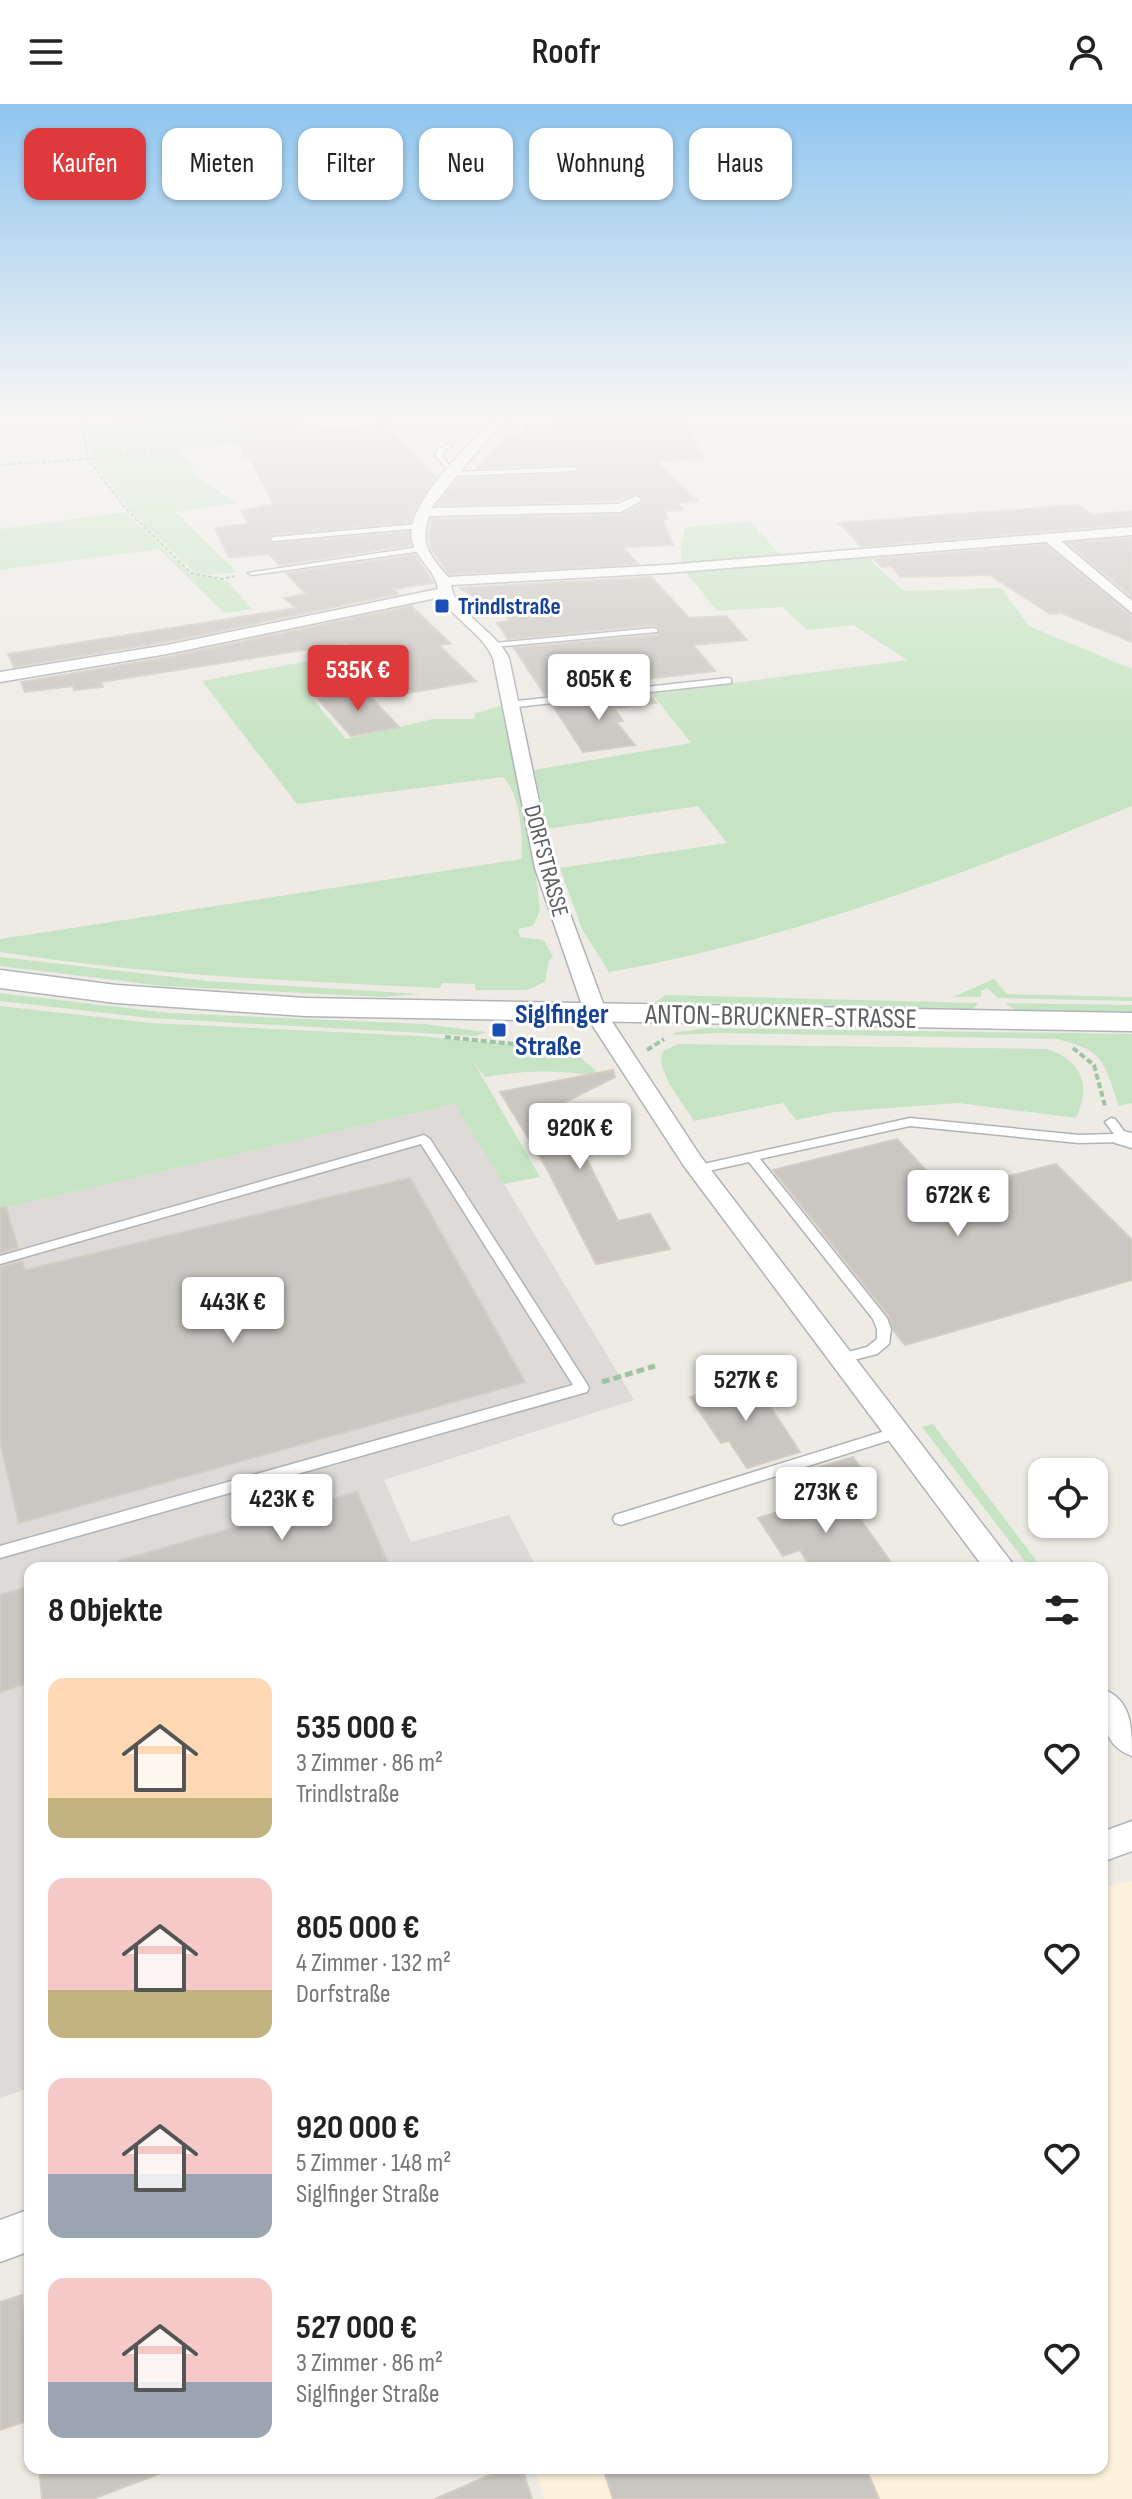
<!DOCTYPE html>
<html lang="de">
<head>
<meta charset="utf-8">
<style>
  :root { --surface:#fff; --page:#f6f6f6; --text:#222; --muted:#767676; --accent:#df3a3b }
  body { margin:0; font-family:"Sofia Sans Condensed",sans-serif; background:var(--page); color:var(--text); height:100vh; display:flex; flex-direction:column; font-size:30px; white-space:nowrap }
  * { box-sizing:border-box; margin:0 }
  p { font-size:26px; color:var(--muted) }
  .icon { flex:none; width:44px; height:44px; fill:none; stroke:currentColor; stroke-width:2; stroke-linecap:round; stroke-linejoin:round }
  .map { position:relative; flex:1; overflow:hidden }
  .details { position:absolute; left:24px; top:1458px; width:1084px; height:912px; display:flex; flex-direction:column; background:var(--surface); border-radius:16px; box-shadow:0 2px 6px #0004 }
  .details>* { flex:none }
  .guide { position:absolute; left:24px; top:24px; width:1084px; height:72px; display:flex; gap:16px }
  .controls { position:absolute; left:1028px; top:1354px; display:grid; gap:16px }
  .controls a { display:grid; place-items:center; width:80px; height:80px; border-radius:16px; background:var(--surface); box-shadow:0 2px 6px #0004; font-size:40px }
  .price { position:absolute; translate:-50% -68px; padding:0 18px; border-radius:8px; background:#fff; color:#222; font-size:26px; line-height:52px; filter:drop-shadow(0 2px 4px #0008) }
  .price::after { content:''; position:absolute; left:50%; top:48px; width:24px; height:18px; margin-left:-12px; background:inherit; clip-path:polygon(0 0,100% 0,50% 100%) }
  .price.active { background:var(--accent); color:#fff }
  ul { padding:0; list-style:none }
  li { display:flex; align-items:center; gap:24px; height:200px; padding:0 24px }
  li span { display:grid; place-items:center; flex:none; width:224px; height:160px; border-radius:16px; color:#555 }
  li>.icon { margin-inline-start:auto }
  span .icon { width:96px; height:96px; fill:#fffc; stroke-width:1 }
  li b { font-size:34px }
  h2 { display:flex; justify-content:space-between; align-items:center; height:96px; padding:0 24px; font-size:34px }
  .tag { padding:0 28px; border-radius:16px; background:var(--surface); box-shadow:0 2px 6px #0004; font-size:28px; line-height:72px }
  .tag.active { background:var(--accent); color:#fff }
  header { display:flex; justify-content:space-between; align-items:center; height:104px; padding:0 24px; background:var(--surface); font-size:36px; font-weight:600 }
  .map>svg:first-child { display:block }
  .commercial { fill:#fcf2dc }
  .industrial { fill:#dddad7 }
  .green { fill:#c6e4c3 }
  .building { fill:#cac6c1; stroke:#d3cdc3; stroke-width:2 }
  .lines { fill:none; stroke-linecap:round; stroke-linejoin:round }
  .lane-casing { stroke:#b0b3b6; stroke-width:3 }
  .street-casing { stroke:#b0b3b6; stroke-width:3 }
  .secondary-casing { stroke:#b1b5b9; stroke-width:3 }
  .path-far2 { stroke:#9dc5a4; stroke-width:2; stroke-dasharray:4 2; stroke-linecap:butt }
  .path-far1 { stroke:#9dc5a4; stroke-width:4; stroke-dasharray:6 3; stroke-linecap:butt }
  .path { stroke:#9dc5a4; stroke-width:5; stroke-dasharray:8 4; stroke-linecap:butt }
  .lane { fill:#fff; fill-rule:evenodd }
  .street { fill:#fff; fill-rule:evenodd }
  .secondary { fill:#fff; fill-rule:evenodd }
  .transit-dot { fill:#1a4fb4; stroke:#fff; stroke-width:3 }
  .labels { text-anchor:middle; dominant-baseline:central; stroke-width:6; stroke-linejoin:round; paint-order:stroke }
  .far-transit-label { font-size:24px; font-weight:bold; fill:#164399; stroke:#fff; text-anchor:start }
  .far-street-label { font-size:24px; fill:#5d6164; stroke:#fff }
  .transit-label { font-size:28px; font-weight:bold; fill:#164399; stroke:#fff; text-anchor:start }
  .street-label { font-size:28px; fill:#5d6164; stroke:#fff }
</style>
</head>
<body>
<header><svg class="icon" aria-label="menu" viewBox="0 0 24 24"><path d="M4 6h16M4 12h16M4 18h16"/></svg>Roofr<svg class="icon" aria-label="person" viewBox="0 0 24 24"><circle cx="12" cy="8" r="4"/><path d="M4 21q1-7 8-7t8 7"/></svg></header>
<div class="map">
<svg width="1132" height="2395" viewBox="0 0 1132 2395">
  <rect width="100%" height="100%" fill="#eeebe5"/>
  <!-- commercial -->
  <path class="commercial" d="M 1132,1777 L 1132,2395 L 544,2395 L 535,2364 L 1102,2364 L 1102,1784 Z"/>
  <!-- industrial -->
  <path class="industrial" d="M 456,1000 L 634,1296 L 384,1376 L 411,1438 L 509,1411 L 537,1464 L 30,1464 L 30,1984 L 0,1994 L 0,1105 Z"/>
  <!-- green -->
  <path class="green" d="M 218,313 L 239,333 L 237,335 L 92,353 L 86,322 Z
    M 179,345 L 199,374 L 237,399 L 175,408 L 237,468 L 208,471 L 193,467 L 130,407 L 92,356 Z
    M 125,408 L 189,469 L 228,478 L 252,505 L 224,509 L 159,445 L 0,466 L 0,425 Z
    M 750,417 L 780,451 L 682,461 L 681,440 L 685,423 Z
    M 869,451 L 874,460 L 904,487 L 1001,484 L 1029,522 L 1132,565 L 1132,702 C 963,770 789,836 609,868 L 582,825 L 560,764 L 727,739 L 698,702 L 547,725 L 534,666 L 691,639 L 652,590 L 907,556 L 853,521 L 807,526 L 782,503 L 717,507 L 684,466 Z
    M 319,555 L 348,586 L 311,593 L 346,635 L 433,615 L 474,615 L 475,609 L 501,602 L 535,763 L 540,807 L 533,822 L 518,825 L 520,833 L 544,836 L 553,853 L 549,856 L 545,878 L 527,886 L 475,886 L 475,880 L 442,879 L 440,884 C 293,877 146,871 0,848 L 0,835 L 522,755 C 522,729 521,692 503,673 L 297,700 L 202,577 Z
    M 0,853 L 208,877 L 420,890 L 383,893 L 163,882 L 0,862 Z
    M 994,875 L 1007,890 L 1132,893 L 1132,897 L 998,894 L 987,884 L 981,887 L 981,893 L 953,893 Z
    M 0,889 L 169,909 L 424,920 L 486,928 L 476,932 L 149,914 L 0,897 Z
    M 666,891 L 978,899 L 973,905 L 964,905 L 655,898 Z
    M 1005,899 L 1132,901 L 1132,910 L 1019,908 Z
    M 0,902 L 152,919 L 419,932 L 515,941 L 575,949 L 604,974 C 560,965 530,966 485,973 L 473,957 L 540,1073 L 504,1080 L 455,1000 L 0,1105 Z
    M 707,924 L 1132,930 L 1132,999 L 1119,1002 C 1103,957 1106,947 1056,935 L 716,929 L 676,931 L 673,929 Z
    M 678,940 L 1048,945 C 1083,958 1091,981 1076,1014 L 958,999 L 835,1008 L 796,1016 L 783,999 L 694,1017 C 683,999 657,970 662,948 Z
    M 933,1320 L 1042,1464 L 1030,1464 L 922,1323 Z"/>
  <!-- building -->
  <path class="building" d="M 297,311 L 304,328 L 385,320 L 436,373 L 416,403 L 410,418 L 274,430 L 267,436 L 274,440 L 409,428 L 411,441 L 279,461 L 269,450 L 229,454 L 215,424 L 249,420 L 241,407 L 274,400 L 249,352 L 244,353 L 231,315 Z
    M 555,311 L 683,311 L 703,355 L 656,357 L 697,397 L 677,399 L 683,406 L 664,407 L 668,415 L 662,415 L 673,441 L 623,443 L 638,460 L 449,470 L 431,444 L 429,431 L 431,415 L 621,411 L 645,397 L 635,389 L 617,397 L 437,401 L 459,375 L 580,368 L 581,364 L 575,360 L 477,364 L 508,330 L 522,331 L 525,321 L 553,322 Z
    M 1078,401 L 1093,411 L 1132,407 L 1132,420 L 861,442 L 839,419 Z
    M 1132,434 L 1132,493 L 1068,439 Z
    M 1045,441 L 1132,512 L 1132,538 L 1061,509 L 1050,510 L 990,471 L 900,473 L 892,462 L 882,463 L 874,455 Z
    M 415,451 L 433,479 L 393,485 L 398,490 L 166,538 L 14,563 L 8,550 L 296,504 L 284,494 L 306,490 L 286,469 Z
    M 651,473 L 689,514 L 726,512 L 747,536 L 693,541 L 715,567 L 638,576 L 642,580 L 545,591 L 514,544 L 657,531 L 661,525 L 654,521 L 508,535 L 497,519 L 511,516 L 460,484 Z
    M 411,502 L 451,540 L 439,541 L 476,577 L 397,591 L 348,539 L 101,578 L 103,583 L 74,586 L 73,582 L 25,588 L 21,578 L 168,553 Z
    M 365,587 L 399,623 L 351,632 L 318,595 Z
    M 650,591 L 656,599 L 614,604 L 623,617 L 616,618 L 635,641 L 583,648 L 553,602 Z
    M 613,966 L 615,973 L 555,1003 L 586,1054 L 618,1117 L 650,1110 L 670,1145 L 596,1160 L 546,1063 L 500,988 Z
    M 897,1035 L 946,1088 L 1056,1060 L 1132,1136 L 1132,1176 L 905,1241 L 894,1227 L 889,1212 L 773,1066 Z
    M 410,1074 L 525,1278 L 19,1419 L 0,1338 L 0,1163 L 22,1157 L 25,1166 Z
    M 6,1103 L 18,1144 L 0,1149 L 0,1104 Z
    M 752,1275 L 800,1348 L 747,1364 L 729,1337 L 721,1339 L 690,1293 Z
    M 853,1353 L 871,1378 L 829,1391 L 811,1366 Z
    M 357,1388 L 390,1464 L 119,1464 L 118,1457 Z
    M 841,1388 L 895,1464 L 811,1464 L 800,1446 L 783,1452 L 758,1414 Z
    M 30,1482 L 30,1579 L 0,1588 L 0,1491 Z
    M 22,2191 L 30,2316 L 0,2326 L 0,2198 Z
    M 39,2364 L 168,2364 L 169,2366 L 93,2395 L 42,2395 Z
    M 506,2364 L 522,2364 L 532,2395 L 435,2395 Z
    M 603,2364 L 866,2364 L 879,2395 L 613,2395 Z"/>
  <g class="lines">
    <!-- lane casing -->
    <g class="lane-casing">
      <path id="lane" d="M 449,340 L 452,342 L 443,347 L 442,352 L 454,368 L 575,363 L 578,365 L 575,367 L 452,372 L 436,352 L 438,345 Z
        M 418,420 L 421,424 L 274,437 L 270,435 L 274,433 Z
        M 419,443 L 423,445 L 422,447 L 252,471 L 248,469 Z
        M 654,524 L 658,526 L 657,528 L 495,543 L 491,541 L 495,539 Z
        M 728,574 L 731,575 L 731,579 L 508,604 L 504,601 L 508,598 Z
        M 910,1014 L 1079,1031 L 1114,1030 L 1105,1018 L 1111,1014 L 1115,1015 L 1129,1034 L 1123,1038 L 1079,1039 L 910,1022 L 760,1055 L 887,1214 L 891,1225 L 889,1240 L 877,1250 L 842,1259 L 837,1257 L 835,1254 L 837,1251 L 867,1243 L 877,1235 L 877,1225 L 873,1215 L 749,1058 L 699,1069 L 693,1065 L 699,1061 Z
        M 424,1031 L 430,1035 L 587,1280 L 589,1284 L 587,1288 L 0,1454 L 0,1442 L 573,1281 L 421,1040 L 0,1160 L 0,1152 Z
        M 898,1323 L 903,1324 L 906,1328 L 903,1332 L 621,1421 L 615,1419 L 613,1415 L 615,1411 Z"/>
    </g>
    <!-- street casing -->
    <g class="street-casing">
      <path id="street" d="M 499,311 L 511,311 L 479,345 L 431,404 L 618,400 L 636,392 L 642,396 L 621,408 L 429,412 C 420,442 429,450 448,473 L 666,461 L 1132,423 L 1132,431 L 1061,437 L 1132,497 L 1132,509 L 1046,438 L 666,469 L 451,481 C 454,508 496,527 509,554 L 553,764 L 607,910 L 701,1053 L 1016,1464 L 984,1464 L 684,1062 L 585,910 L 535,764 L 493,554 C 482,529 455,517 441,493 L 167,550 L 0,578 L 0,568 L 167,541 L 438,485 C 436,467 416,455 412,436 C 404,399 473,337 499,311 Z
        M 1123,1027 L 1132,1029 L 1132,1044 L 1115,1039 L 1111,1034 L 1115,1029 Z
        M 1102,1585 C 1132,1595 1132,1624 1132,1652 C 1101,1641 1102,1612 1102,1585 Z
        M 1132,1717 L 1132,1747 L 1102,1758 L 1102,1728 Z
        M 30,2105 L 30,2147 L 0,2158 L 0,2116 Z"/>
    </g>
    <!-- secondary casing -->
    <g class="secondary-casing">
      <path id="secondary" d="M 0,866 L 116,881 L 305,894 L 1132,909 L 1132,927 L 305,912 L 116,899 L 0,884 Z"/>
    </g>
    <!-- path-far2 -->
    <path class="path-far2" d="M 81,311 L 88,355 L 126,405 L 191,469 L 221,475 L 235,472
      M 0,361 L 88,355 L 256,334"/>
    <!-- path-far1 -->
    <path class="path-far1" d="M 445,933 L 583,947
      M 1073,944 L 1094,961 L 1105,1002
      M 647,946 L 664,935"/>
    <!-- path -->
    <path class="path" d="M 602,1278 L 655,1262"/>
    <!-- lane -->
    <use href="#lane" class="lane"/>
    <!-- street -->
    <use href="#street" class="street"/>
    <!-- secondary -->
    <use href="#secondary" class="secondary"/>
  </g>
  <!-- sky -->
  <linearGradient id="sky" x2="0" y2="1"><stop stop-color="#8fc5ef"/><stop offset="0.48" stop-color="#f7f6f3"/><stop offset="1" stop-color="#f7f6f3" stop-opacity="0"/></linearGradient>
  <rect width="1132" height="647" fill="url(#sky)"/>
  <!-- markers -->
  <g class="transit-dot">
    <rect x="434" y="494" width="16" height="16" rx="4"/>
    <rect x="491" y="918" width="16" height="16" rx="4"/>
  </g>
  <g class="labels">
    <!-- far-transit labels -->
    <g class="far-transit-label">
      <text x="458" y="502">Trindlstraße</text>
    </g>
    <!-- far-street labels -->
    <g class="far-street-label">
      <text transform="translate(546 757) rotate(75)">DORFSTRASSE</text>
    </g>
    <!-- transit labels -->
    <g class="transit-label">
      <text x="515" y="910">Siglfinger<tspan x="515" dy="32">Straße</tspan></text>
    </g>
    <!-- street labels -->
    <g class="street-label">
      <text transform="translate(781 913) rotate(1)">ANTON-BRUCKNER-STRASSE</text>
    </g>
  </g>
</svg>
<div class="controls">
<a><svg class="icon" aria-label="locate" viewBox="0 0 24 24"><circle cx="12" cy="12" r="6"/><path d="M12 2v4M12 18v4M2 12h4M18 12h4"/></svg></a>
</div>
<b class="price active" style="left:358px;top:609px">535K €</b>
<b class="price" style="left:599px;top:618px">805K €</b>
<b class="price" style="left:580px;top:1067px">920K €</b>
<b class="price" style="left:958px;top:1134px">672K €</b>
<b class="price" style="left:233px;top:1241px">443K €</b>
<b class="price" style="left:746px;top:1319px">527K €</b>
<b class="price" style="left:826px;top:1431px">273K €</b>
<b class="price" style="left:282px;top:1438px">423K €</b>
<div class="guide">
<a class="tag active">Kaufen</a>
<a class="tag">Mieten</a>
<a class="tag">Filter</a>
<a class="tag">Neu</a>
<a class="tag">Wohnung</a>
<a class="tag">Haus</a>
</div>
<section class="details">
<h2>8 Objekte<svg class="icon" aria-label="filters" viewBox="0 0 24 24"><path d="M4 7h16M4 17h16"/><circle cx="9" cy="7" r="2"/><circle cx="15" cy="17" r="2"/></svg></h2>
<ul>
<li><span style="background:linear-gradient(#ffd9b3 75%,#c2b280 0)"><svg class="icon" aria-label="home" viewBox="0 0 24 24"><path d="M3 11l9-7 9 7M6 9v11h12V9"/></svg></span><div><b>535 000 €</b><p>3 Zimmer · 86 m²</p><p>Trindlstraße</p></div><svg class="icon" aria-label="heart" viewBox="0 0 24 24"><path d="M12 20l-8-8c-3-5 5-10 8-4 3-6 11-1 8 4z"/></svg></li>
<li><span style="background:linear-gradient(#f6c9c9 70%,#c2b280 0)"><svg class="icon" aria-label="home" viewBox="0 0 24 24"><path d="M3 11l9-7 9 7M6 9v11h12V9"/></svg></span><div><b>805 000 €</b><p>4 Zimmer · 132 m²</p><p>Dorfstraße</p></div><svg class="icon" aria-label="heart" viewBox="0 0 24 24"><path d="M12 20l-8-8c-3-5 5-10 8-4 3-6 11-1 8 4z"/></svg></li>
<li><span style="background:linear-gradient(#f6c9c9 60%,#9aa5b1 0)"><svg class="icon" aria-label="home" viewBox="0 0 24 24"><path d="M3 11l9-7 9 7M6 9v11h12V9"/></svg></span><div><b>920 000 €</b><p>5 Zimmer · 148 m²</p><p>Siglfinger Straße</p></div><svg class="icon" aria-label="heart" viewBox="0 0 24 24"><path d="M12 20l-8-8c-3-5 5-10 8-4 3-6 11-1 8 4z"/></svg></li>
<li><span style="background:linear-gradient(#f6c9c9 65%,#9aa5b1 0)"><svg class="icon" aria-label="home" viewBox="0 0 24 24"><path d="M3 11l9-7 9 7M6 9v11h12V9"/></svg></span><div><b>527 000 €</b><p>3 Zimmer · 86 m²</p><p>Siglfinger Straße</p></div><svg class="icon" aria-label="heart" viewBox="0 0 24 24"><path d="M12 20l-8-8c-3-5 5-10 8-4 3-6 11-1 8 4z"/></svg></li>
</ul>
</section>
</div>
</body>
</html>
